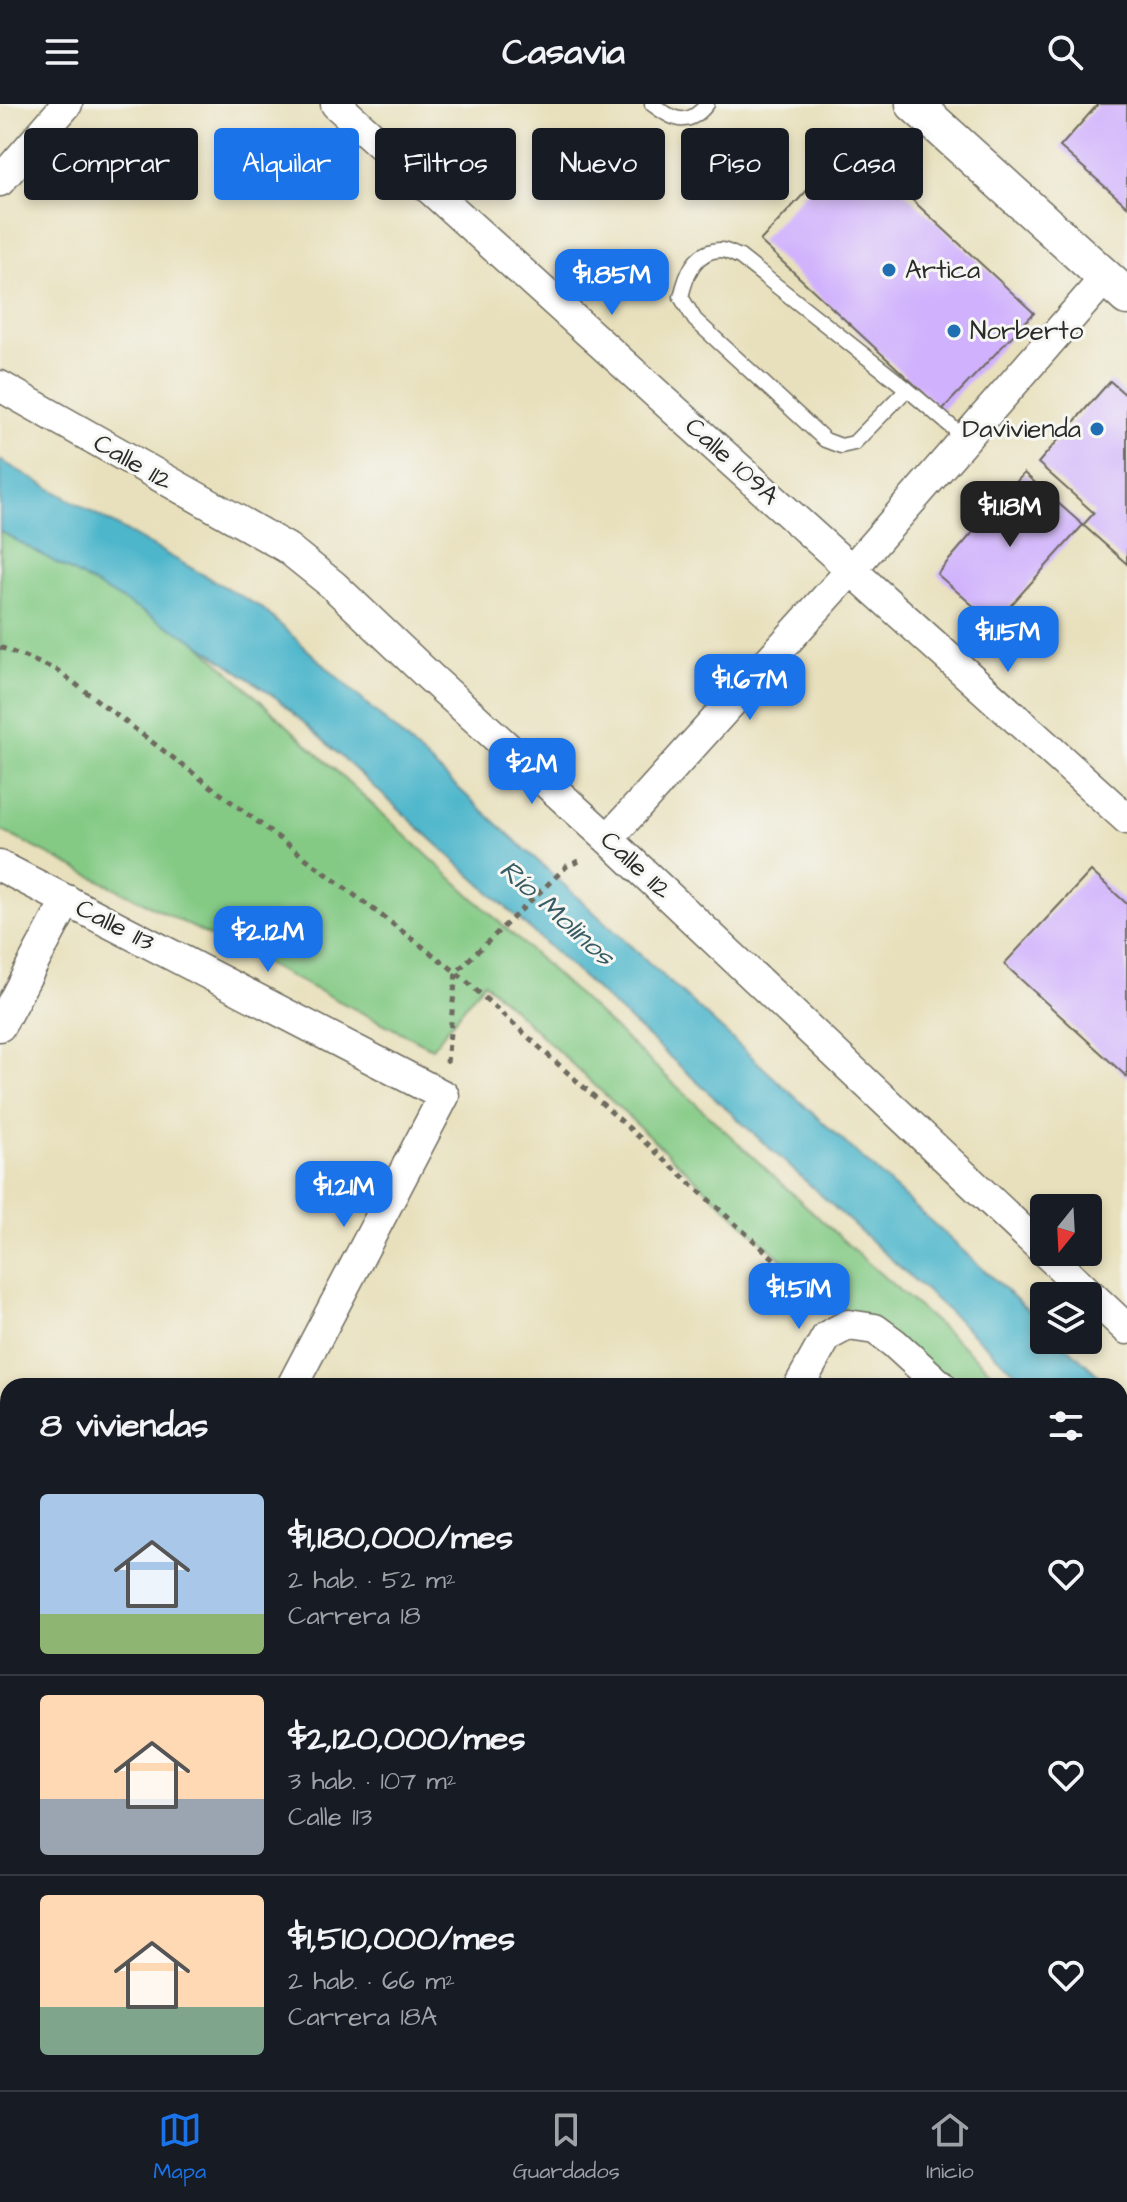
<!DOCTYPE html>
<html lang="es">
<head>
<meta charset="utf-8">
<style>
  :root { --surface:#171b24; --page:#20242c; --text:#f1f3f6; --muted:#9ea1a6; --line:#363941; --accent:#1a73e8 }
  body { margin:0; font-family:"Architects Daughter",sans-serif; background:var(--page); color:var(--text); height:100vh; display:flex; flex-direction:column; font-size:30px; white-space:nowrap }
  * { box-sizing:border-box; margin:0 }
  p { font-size:26px; color:var(--muted) }
  .icon { flex:none; width:44px; height:44px; fill:none; stroke:currentColor; stroke-width:2; stroke-linecap:round; stroke-linejoin:round }
  .map { position:relative; flex:1; overflow:hidden }
  .panel { position:absolute; left:0px; top:1274px; width:1128px; height:712px; display:flex; flex-direction:column; background:var(--surface); border-radius:24px 24px 0 0; box-shadow:0 4px 12px #0003 }
  .panel>* { flex:none }
  .top-card { position:absolute; left:24px; top:24px; width:1080px; height:72px; display:flex; gap:16px }
  .needle { width:52px; rotate:198deg }
  .tools { position:absolute; left:1030px; top:1090px; display:grid; gap:16px }
  .tools a { display:grid; place-items:center; width:72px; height:72px; border-radius:8px; background:var(--surface); box-shadow:0 4px 12px #0003; font-size:40px }
  .price { position:absolute; translate:-50% -68px; padding:0 18px; border-radius:16px; background:var(--accent); color:#fff; font-size:26px; line-height:52px; filter:drop-shadow(0 2px 4px #0008) }
  .price::after { content:''; position:absolute; left:50%; top:48px; width:24px; height:18px; margin-left:-12px; background:inherit; clip-path:polygon(0 0,100% 0,50% 100%) }
  .price.selected { background:#222; color:#fff }
  ul { padding:0; list-style:none }
  li { display:flex; align-items:center; gap:24px; height:200px; padding:0 40px }
  li+li { border-top:2px solid var(--line) }
  li span { display:grid; place-items:center; flex:none; width:224px; height:160px; border-radius:8px; color:#555 }
  li>.icon { margin-inline-start:auto }
  span .icon { width:96px; height:96px; fill:#fffc; stroke-width:1 }
  li b { font-size:34px }
  h2 { display:flex; justify-content:space-between; align-items:center; height:96px; padding:0 40px; font-size:34px }
  .pill { padding:0 28px; border-radius:8px; background:var(--surface); box-shadow:0 4px 12px #0003; font-size:28px; line-height:72px }
  .pill.selected { background:var(--accent); color:#fff }
  header { display:flex; justify-content:space-between; align-items:center; height:104px; padding:0 40px; background:var(--surface); font-size:36px; font-weight:800 }
  .tab-bar { display:flex; justify-content:space-around; align-items:center; height:112px; border-top:2px solid var(--line); background:var(--surface); font-size:22px; color:var(--muted) }
  .tab-bar a { display:grid; justify-items:center; gap:4px }
  .tab-bar .selected { color:var(--accent) }
  .map>svg:first-child { display:block }
  .green { fill:#84ca85; stroke:#587a58; stroke-width:2 }
  .water { fill:#4db6cb; stroke:#3c707b; stroke-width:2 }
  .building { fill:#d0b1fd }
  .lines { fill:none; stroke-linecap:round; stroke-linejoin:round }
  .service-casing { stroke:#6d6a5e; stroke-width:17 }
  .minor-casing { stroke:#6d6a5e; stroke-width:33 }
  .tertiary-casing { stroke:#6d6a5e; stroke-width:39 }
  .path { stroke:#6d6a5e; stroke-width:5; stroke-dasharray:6 6; stroke-linecap:butt }
  .service { stroke:#fff; stroke-width:14 }
  .minor { stroke:#fff; stroke-width:30 }
  .tertiary { stroke:#fff; stroke-width:36 }
  .poi-dot { fill:#1f6fb2; stroke:#f6f6f2; stroke-width:3 }
  .labels { text-anchor:middle; dominant-baseline:central; stroke-width:6; stroke-linejoin:round; paint-order:stroke }
  .poi-label { font-size:26px; fill:#2b2b2b; stroke:#f6f6f2; text-anchor:start }
  .street-label { font-size:26px; fill:#2b2b2b; stroke:#f6f6f2 }
  .water-label { font-size:28px; font-style:italic; fill:#375c63; stroke:#f6f6f2 }
</style>
</head>
<body>
<header><svg class="icon" aria-label="menu" viewBox="0 0 24 24"><path d="M4 6h16M4 12h16M4 18h16"/></svg>Casavia<svg class="icon" aria-label="search" viewBox="0 0 24 24"><circle cx="10" cy="10" r="6"/><path d="M15 15l6 6"/></svg></header>
<div class="map">
<svg width="1127" height="1986" viewBox="0 0 1127 1986">
  <rect width="100%" height="100%" fill="#f6f6f2"/>
  <filter id="ink" filterUnits="userSpaceOnUse"><feTurbulence type="fractalNoise" baseFrequency=".0125" numOctaves="2"/><feDisplacementMap in="SourceGraphic" scale="16" xChannelSelector="R" yChannelSelector="G"/><feConvolveMatrix kernelMatrix="1 2 1 2 8 2 1 2 1" color-interpolation-filters="sRGB"/></filter>
  <filter id="wash" filterUnits="userSpaceOnUse"><feTurbulence type="fractalNoise" baseFrequency=".006" numOctaves="4" result="noise"/><feDisplacementMap in="SourceGraphic" scale="32" xChannelSelector="R" yChannelSelector="G"/><feGaussianBlur stdDeviation="1.8" result="paint"/><feColorMatrix in="noise" values="0 0 0 0 0 0 0 0 0 0 0 0 0 0 0 0 0 1.4 0 .05"/><feComposite in="paint" operator="in"/></filter>
  <g filter="url(#wash)">
    <rect width="100%" height="100%" fill="#e8e0bc"/>
    <!-- green -->
    <path class="green" d="M 0,427 L 198,539 L 859,1151 L 1008,1282 L 947,1282 L 883,1227 L 823,1194 L 484,878 L 432,944 L 0,726 Z
      M 1120,1380 L 1127,1386 L 1127,1436 L 1120,1430 Z"/>
    <!-- water -->
    <path class="water" d="M 0,356 L 262,504 L 1044,1221 L 1044,1236 L 1060,1236 L 1110,1282 L 1030,1282 L 278,595 L 198,539 L 0,427 Z
      M 1120,1291 L 1127,1298 L 1127,1371 L 1120,1365 Z"/>
    <g id="blocks">
      <!-- building -->
      <path class="building" d="M 1098,0 L 1127,0 L 1127,102 L 1060,43 Z
        M 851,39 L 1034,209 L 942,306 L 760,137 Z
        M 1110,277 L 1127,292 L 1127,460 L 1083,421 L 1094,409 L 1038,359 Z
        M 1024,369 L 1083,421 L 994,520 L 937,470 Z
        M 1091,767 L 1127,800 L 1127,973 L 1004,860 Z
        M 0,1540 L 8,1544 L 8,1731 L 0,1746 Z
        M 8,1937 L 8,1975 L 0,1969 L 0,1947 Z
        M 12,1978 L 227,1978 L 237,1986 L 22,1986 Z"/>
    </g>
  </g>
  <g filter="url(#ink)">
    <use href="#blocks" fill-opacity="0" stroke="#6d6a5e" stroke-width="2"/>
    <g class="lines">
      <!-- service casing -->
      <g class="service-casing">
        <path id="service" d="M 652,0 C 673,16 688,24 707,0
          M 907,285 L 740,153 C 734,151 727,146 721,146 C 694,146 686,172 681,193 L 695,216 L 825,336 L 841,342 L 854,339 L 907,285 L 966,335"/>
      </g>
      <!-- minor casing -->
      <g class="minor-casing">
        <path id="minor" d="M 336,0 L 1127,715
          M 0,77 L 67,0
          M 0,282 L 287,444 L 333,481 L 430,573 L 608,735 L 1044,1147
          M 608,735 L 852,465 L 1105,174
          M 0,762 L 444,992 L 292,1282
          M 0,922 L 67,796
          M 1045,1148 L 1127,1225
          M 799,1282 L 827,1232 L 848,1221 L 875,1225 L 894,1239 L 941,1282
          M 1120,1443 L 1127,1450
          M 1120,1674 L 1127,1661
          M 0,1831 L 8,1817
          M 558,1978 L 568,1986
          M 950,1986 L 954,1978"/>
      </g>
      <!-- tertiary casing -->
      <g class="tertiary-casing">
        <path id="tertiary" d="M 914,0 L 1127,193"/>
      </g>
      <!-- path -->
      <path class="path" d="M 0,543 L 57,566 L 456,868 L 822,1198
        M 447,959 L 456,868 L 567,762 L 582,756"/>
      <!-- service -->
      <use href="#service" class="service"/>
      <!-- minor -->
      <use href="#minor" class="minor"/>
      <!-- tertiary -->
      <use href="#tertiary" class="tertiary"/>
    </g>
  </g>
  <!-- markers -->
  <g class="poi-dot">
    <circle cx="889" cy="166" r="8"/>
    <circle cx="954" cy="227" r="8"/>
    <circle cx="1097" cy="325" r="8"/>
  </g>
  <g class="labels">
    <!-- poi labels -->
    <g class="poi-label">
      <text x="905" y="166">Artica</text>
      <text x="970" y="227">Norberto</text>
      <text x="1081" y="325" text-anchor="end">Davivienda</text>
    </g>
    <!-- street labels -->
    <g class="street-label">
      <text transform="translate(732 357) rotate(42)">Calle 109A</text>
      <text transform="translate(133 358) rotate(30)">Calle 112</text>
      <text transform="translate(636 761) rotate(43)">Calle 112</text>
      <text transform="translate(115 821) rotate(27)">Calle 113</text>
    </g>
    <!-- water labels -->
    <g class="water-label">
      <text transform="translate(557 809) rotate(42)">Río Molinos</text>
    </g>
  </g>
</svg>
<div class="tools">
<a><svg class="needle" viewBox="-14 -14 28 28"><path d="M0-13l5 13h-10z" fill="#e53935"/><path d="M0 13l5-13h-10z" fill="#9ea1a6"/></svg></a>
<a><svg class="icon" aria-label="layers" viewBox="0 0 24 24"><path d="M12 4l9 5-9 5-9-5zM3 14l9 5 9-5"/></svg></a>
</div>
<b class="price" style="left:612px;top:213px">$1.85M</b>
<b class="price selected" style="left:1010px;top:445px">$1.18M</b>
<b class="price" style="left:1008px;top:570px">$1.15M</b>
<b class="price" style="left:750px;top:618px">$1.67M</b>
<b class="price" style="left:532px;top:702px">$2M</b>
<b class="price" style="left:268px;top:870px">$2.12M</b>
<b class="price" style="left:344px;top:1125px">$1.21M</b>
<b class="price" style="left:799px;top:1227px">$1.51M</b>
<div class="top-card">
<a class="pill">Comprar</a>
<a class="pill selected">Alquilar</a>
<a class="pill">Filtros</a>
<a class="pill">Nuevo</a>
<a class="pill">Piso</a>
<a class="pill">Casa</a>
</div>
<section class="panel">
<h2>8 viviendas<svg class="icon" aria-label="filters" viewBox="0 0 24 24"><path d="M4 7h16M4 17h16"/><circle cx="9" cy="7" r="2"/><circle cx="15" cy="17" r="2"/></svg></h2>
<ul>
<li><span style="background:linear-gradient(#a9c7e8 75%,#8fb573 0)"><svg class="icon" aria-label="home" viewBox="0 0 24 24"><path d="M3 11l9-7 9 7M6 9v11h12V9"/></svg></span><div><b>$1,180,000/mes</b><p>2 hab. · 52 m²</p><p>Carrera 18</p></div><svg class="icon" aria-label="heart" viewBox="0 0 24 24"><path d="M12 20l-8-8c-3-5 5-10 8-4 3-6 11-1 8 4z"/></svg></li>
<li><span style="background:linear-gradient(#ffd9b3 65%,#9aa5b1 0)"><svg class="icon" aria-label="home" viewBox="0 0 24 24"><path d="M3 11l9-7 9 7M6 9v11h12V9"/></svg></span><div><b>$2,120,000/mes</b><p>3 hab. · 107 m²</p><p>Calle 113</p></div><svg class="icon" aria-label="heart" viewBox="0 0 24 24"><path d="M12 20l-8-8c-3-5 5-10 8-4 3-6 11-1 8 4z"/></svg></li>
<li><span style="background:linear-gradient(#ffd9b3 70%,#7fa58c 0)"><svg class="icon" aria-label="home" viewBox="0 0 24 24"><path d="M3 11l9-7 9 7M6 9v11h12V9"/></svg></span><div><b>$1,510,000/mes</b><p>2 hab. · 66 m²</p><p>Carrera 18A</p></div><svg class="icon" aria-label="heart" viewBox="0 0 24 24"><path d="M12 20l-8-8c-3-5 5-10 8-4 3-6 11-1 8 4z"/></svg></li>
</ul>
</section>
</div>
<nav class="tab-bar">
<a class="selected"><svg class="icon" aria-label="map" viewBox="0 0 24 24"><path d="M3 6l6-2 6 2 6-2v14l-6 2-6-2-6 2zM9 4v14M15 6v14"/></svg>Mapa</a>
<a><svg class="icon" aria-label="saved" viewBox="0 0 24 24"><path d="M7 4h10v16l-5-4-5 4z"/></svg>Guardados</a>
<a><svg class="icon" aria-label="home" viewBox="0 0 24 24"><path d="M3 11l9-7 9 7M6 9v11h12V9"/></svg>Inicio</a>
</nav>
</body>
</html>
